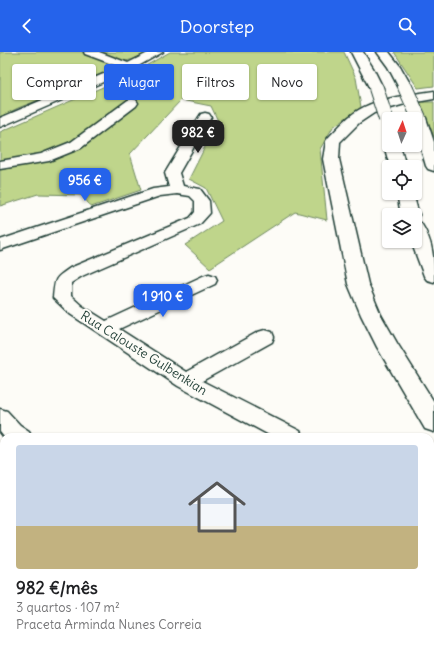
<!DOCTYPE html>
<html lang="pt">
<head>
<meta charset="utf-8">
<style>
  :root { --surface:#fff; --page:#f2f2f2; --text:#202124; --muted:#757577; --accent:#2563eb }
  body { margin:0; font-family:Delius,sans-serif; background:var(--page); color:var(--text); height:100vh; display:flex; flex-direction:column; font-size:15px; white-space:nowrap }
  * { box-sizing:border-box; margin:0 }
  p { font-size:13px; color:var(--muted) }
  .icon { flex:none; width:22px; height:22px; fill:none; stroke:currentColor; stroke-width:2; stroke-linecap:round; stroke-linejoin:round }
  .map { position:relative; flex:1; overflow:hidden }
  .side { position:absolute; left:0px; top:381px; width:434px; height:220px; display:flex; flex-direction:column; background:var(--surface); border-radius:12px 12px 0 0; box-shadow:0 1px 3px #0004 }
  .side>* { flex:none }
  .hud { position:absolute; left:12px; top:12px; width:410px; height:36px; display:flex; gap:8px }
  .needle { width:26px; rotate:3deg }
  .tools { position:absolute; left:382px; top:60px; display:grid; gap:8px }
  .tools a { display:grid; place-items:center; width:40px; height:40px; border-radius:4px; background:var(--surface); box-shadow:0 1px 3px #0004; font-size:20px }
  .price { position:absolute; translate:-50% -34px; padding:0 9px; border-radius:8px; background:var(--accent); color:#fff; font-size:13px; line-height:26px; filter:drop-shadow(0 1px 2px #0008) }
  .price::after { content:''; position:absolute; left:50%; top:24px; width:12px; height:9px; margin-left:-6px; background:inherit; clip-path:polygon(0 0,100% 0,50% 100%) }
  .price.on { background:#222; color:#fff }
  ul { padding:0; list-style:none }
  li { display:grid; align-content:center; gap:8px; height:212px; padding:0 16px }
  li span { display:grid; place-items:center; height:124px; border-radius:4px; color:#555 }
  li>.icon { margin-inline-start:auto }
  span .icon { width:72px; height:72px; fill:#fffc; stroke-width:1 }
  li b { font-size:17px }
  .tag { padding:0 14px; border-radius:4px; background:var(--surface); box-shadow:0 1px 3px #0004; font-size:14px; line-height:36px }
  .tag.on { background:var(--accent); color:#fff }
  header { display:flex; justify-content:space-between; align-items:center; height:52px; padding:0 16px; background:var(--accent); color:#fff; font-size:18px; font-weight:600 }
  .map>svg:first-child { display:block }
  .green { fill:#bfd58b; stroke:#6f8960 }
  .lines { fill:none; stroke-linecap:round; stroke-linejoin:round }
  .street-casing { stroke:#1f3d34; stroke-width:3 }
  .secondary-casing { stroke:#1f3d34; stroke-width:3 }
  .highway-casing { stroke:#1f3d34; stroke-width:3 }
  .street { fill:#fdfcf7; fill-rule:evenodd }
  .secondary { fill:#fdfcf7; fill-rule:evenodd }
  .highway { fill:#fdfcf7; fill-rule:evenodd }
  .highway-bridge-casing { stroke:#1f3d34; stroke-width:16; stroke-linecap:butt }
  .highway-bridge { stroke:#fdfcf7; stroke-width:14 }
  .labels { text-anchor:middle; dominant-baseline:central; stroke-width:4; stroke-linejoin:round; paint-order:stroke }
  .street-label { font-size:13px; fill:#1f3d34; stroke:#fdfcf7 }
</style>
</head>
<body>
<header><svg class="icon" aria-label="back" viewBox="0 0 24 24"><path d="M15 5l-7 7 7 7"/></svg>Doorstep<svg class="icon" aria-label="search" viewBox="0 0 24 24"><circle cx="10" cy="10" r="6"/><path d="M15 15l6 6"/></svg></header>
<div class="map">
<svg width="434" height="601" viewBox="0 0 434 601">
  <rect width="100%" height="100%" fill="#fdfcf7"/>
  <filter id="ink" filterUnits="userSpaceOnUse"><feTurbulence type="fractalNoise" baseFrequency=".025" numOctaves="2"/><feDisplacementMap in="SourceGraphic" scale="8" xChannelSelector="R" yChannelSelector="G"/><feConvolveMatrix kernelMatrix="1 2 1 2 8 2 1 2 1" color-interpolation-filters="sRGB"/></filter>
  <g filter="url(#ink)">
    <!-- green -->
    <path class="green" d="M 0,0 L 81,0 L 122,16 L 18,56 L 0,65 Z
      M 99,0 L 148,0 C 125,13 123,10 99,0 Z
      M 170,0 L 344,0 L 356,26 L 361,55 L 333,75 L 320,97 L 327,168 L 295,160 L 210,216 L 185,193 L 222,169 L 206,136 L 189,127 L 218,69 L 211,54 L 181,48 L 130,102 L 141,138 L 91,155 L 82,143 L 38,142 L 0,154 L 0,80 L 128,24 Z
      M 394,0 L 434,0 L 434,34 L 418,36 Z
      M 420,50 L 434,50 L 434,85 Z"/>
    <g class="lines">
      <!-- street casing -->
      <g class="street-casing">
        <path id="street" d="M 84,0 L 99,0 L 128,11 L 150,0 L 163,0 L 133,17 L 0,75 L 0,66 L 120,15 L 85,2 Z
          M 132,47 L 136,48 L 138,51 L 136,54 L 81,96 L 49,109 L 0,117 L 0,109 L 41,102 L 71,90 L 128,48 Z
          M 205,61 L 209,62 L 211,65 L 179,121 L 183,134 L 200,137 L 209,149 L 210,161 L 200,172 L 82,224 L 71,231 L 71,244 L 82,254 L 106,269 L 203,224 L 209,222 L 215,224 L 217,228 L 215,232 L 119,277 L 186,320 L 258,280 L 265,278 L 272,280 L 274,285 L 272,290 L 202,329 L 300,379 L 303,385 L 273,385 L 178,334 L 70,262 L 53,246 C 55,226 54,227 70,216 L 190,166 L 195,160 L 195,149 L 190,144 L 177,142 L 160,144 L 0,198 L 0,188 L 153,137 L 169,135 L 165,121 L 199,65 L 201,62 Z
          M 0,357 L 7,359 L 20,373 L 29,379 L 32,385 L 4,385 L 0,380 Z
          M 430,446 L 434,448 L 434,470 L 430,468 Z
          M 97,597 L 125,597 L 123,601 L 95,601 Z
          M 337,597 L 369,597 L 371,601 L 339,601 Z"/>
      </g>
      <!-- secondary casing -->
      <g class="secondary-casing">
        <path id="secondary" d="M 434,39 L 434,47 L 405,52 L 374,61 L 359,71 L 340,90 L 339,107 L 368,232 L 381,263 L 397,291 L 434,350 L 434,380 L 425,377 L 377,295 L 361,263 L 348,232 L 323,107 L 326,89 L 328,86 C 339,75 349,62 364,55 C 383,46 413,42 434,39 Z"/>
      </g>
      <!-- highway casing -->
      <g class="highway-casing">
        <path id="highway" d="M 351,0 L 363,0 L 373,16 L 383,36 L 381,39 L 371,39 Z
          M 377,0 L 389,0 L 400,14 L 412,35 L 410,38 L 400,38 L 388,15 Z
          M 419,62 L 424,63 L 426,66 L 434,90 L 434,119 L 428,117 L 426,114 L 415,76 L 415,67 L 412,66 L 414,63 Z
          M 389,89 L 389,93 L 400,93 L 406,115 L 390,115 L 384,93 Z
          M 397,141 L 413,141 L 419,163 L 416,167 L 415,163 L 401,163 Z
          M 415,170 L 421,171 C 434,191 434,208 434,230 L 427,228 L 424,224 L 411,189 L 415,189 Z"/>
      </g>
      <!-- street -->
      <use href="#street" class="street"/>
      <!-- secondary -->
      <use href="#secondary" class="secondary"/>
      <!-- highway -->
      <use href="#highway" class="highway"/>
      <!-- highway-bridge casing -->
      <g class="highway-bridge-casing">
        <path id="highway-bridge" d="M 405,35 L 419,66
          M 376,36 L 386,67"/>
      </g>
      <!-- highway-bridge -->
      <use href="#highway-bridge" class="highway-bridge"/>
    </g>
  </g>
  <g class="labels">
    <!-- street labels -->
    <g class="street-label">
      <text transform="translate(144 301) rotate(32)">Rua Calouste Gulbenkian</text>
    </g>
  </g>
</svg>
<div class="tools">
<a><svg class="needle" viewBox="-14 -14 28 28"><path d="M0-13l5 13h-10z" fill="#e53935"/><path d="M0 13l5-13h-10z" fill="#757577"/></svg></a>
<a><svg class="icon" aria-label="locate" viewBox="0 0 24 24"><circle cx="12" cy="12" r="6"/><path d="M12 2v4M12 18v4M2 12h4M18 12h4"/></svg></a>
<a><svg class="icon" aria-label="layers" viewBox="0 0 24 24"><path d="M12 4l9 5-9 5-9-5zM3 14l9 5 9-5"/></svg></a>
</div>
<b class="price on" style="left:198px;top:102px">982 €</b>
<b class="price" style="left:85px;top:150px">956 €</b>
<b class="price" style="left:163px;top:266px">1 910 €</b>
<div class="hud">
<a class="tag">Comprar</a>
<a class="tag on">Alugar</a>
<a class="tag">Filtros</a>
<a class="tag">Novo</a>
</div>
<section class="side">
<ul>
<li><span style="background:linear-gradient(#c9d6e8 65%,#c2b280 0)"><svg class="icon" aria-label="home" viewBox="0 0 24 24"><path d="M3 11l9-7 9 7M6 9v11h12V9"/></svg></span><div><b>982 €/mês</b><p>3 quartos · 107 m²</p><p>Praceta Arminda Nunes Correia</p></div></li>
</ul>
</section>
</div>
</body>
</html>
